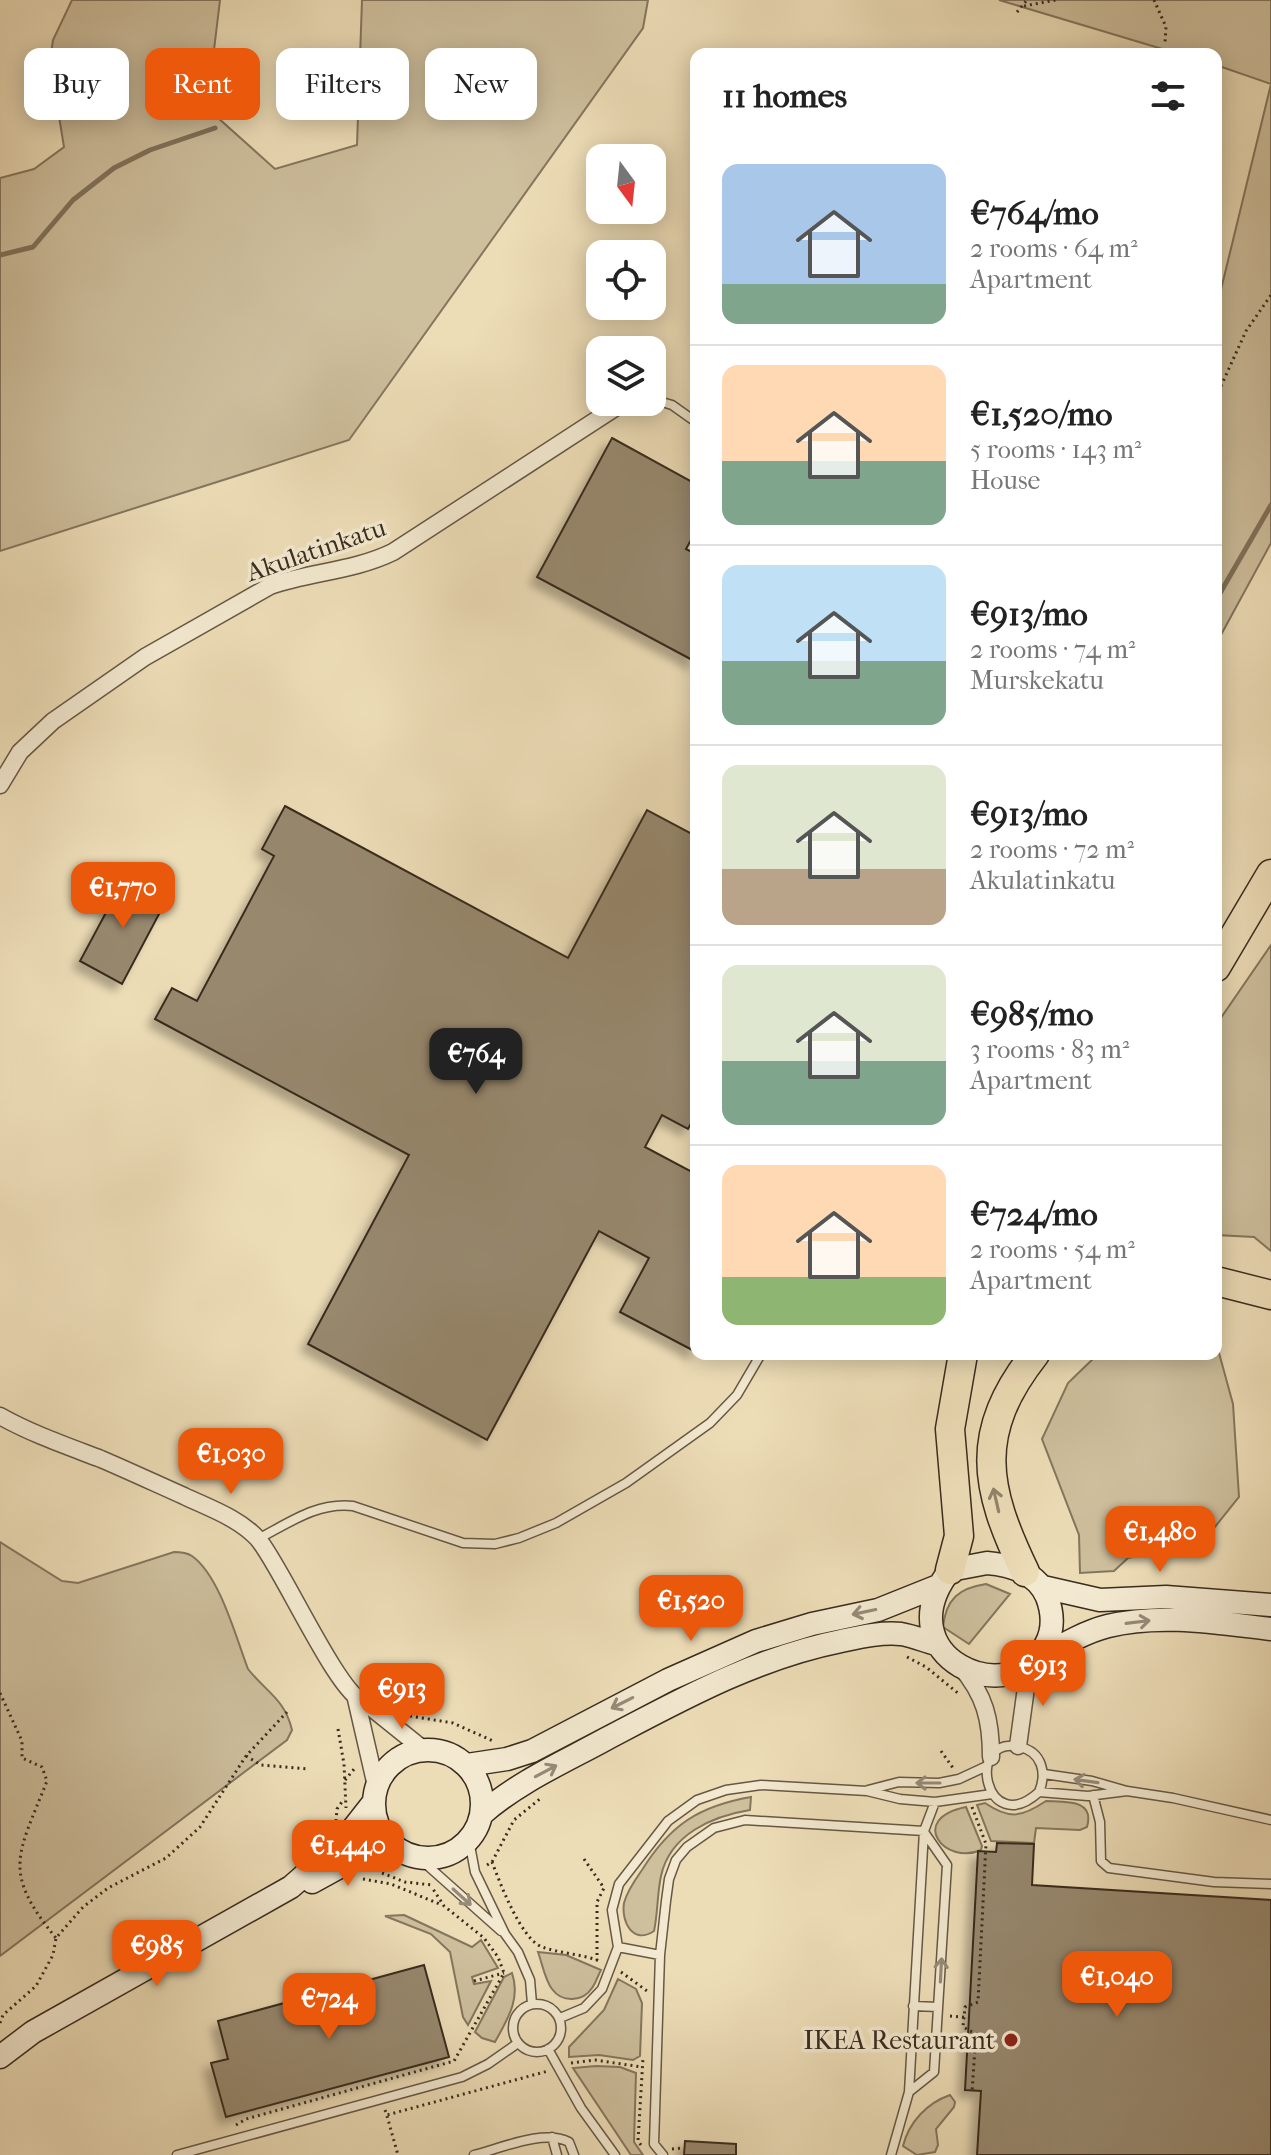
<!DOCTYPE html>
<html lang="en">
<head>
<meta charset="utf-8">
<style>
  :root { --surface:#fff; --page:#f2f2f2; --text:#222; --muted:#767676; --line:#e0e0e0; --accent:#ea580c }
  body { margin:0; font-family:"IM FELL French Canon",serif; background:var(--page); color:var(--text); height:100vh; display:flex; flex-direction:column; font-size:30px; white-space:nowrap }
  * { box-sizing:border-box; margin:0 }
  p { font-size:26px; color:var(--muted) }
  .icon { flex:none; width:44px; height:44px; fill:none; stroke:currentColor; stroke-width:2; stroke-linecap:round; stroke-linejoin:round }
  .map { position:relative; flex:1; overflow:hidden }
  .panel { position:absolute; left:690px; top:48px; width:532px; height:1312px; display:flex; flex-direction:column; background:var(--surface); border-radius:16px; box-shadow:0 4px 20px #0003 }
  .panel>* { flex:none }
  .top-card { position:absolute; left:24px; top:48px; width:546px; height:72px; display:flex; gap:16px }
  .needle { width:52px; rotate:165deg }
  .tools { position:absolute; left:586px; top:144px; display:grid; gap:16px }
  .tools a { display:grid; place-items:center; width:80px; height:80px; border-radius:16px; background:var(--surface); box-shadow:0 4px 20px #0003; font-size:40px }
  .price { position:absolute; translate:-50% -68px; padding:0 18px; border-radius:16px; background:var(--accent); color:#fff; font-size:26px; line-height:52px; filter:drop-shadow(0 2px 4px #0008) }
  .price::after { content:''; position:absolute; left:50%; top:48px; width:24px; height:18px; margin-left:-12px; background:inherit; clip-path:polygon(0 0,100% 0,50% 100%) }
  .price.current { background:#222; color:#fff }
  ul { padding:0; list-style:none }
  li { display:flex; align-items:center; gap:24px; height:200px; padding:0 32px }
  li+li { border-top:2px solid var(--line) }
  li span { display:grid; place-items:center; flex:none; width:224px; height:160px; border-radius:16px; color:#555 }
  li>.icon { margin-inline-start:auto }
  span .icon { width:96px; height:96px; fill:#fffc; stroke-width:1 }
  li b { font-size:34px }
  h2 { display:flex; justify-content:space-between; align-items:center; height:96px; padding:0 32px; font-size:34px }
  .chip { padding:0 28px; border-radius:16px; background:var(--surface); box-shadow:0 4px 20px #0003; font-size:28px; line-height:72px }
  .chip.current { background:var(--accent); color:#fff }
  .map>svg:first-child { display:block }
  .green { fill:#cebf9d; stroke:#84765e; stroke-width:2 }
  .lines { fill:none; stroke-linecap:round; stroke-linejoin:round }
  .stream { stroke:#80725b; stroke-width:5 }
  .building { fill:#97886e; stroke:#392c1f; stroke-width:2; filter:url(#shadow) }
  .lane-casing { stroke:#665845; stroke-width:11 }
  .street-casing { stroke:#665845; stroke-width:19 }
  .secondary-casing { stroke:#392c1f; stroke-width:25 }
  .highway-casing { stroke:#392c1f; stroke-width:31 }
  .path { stroke:#392c1f; stroke-width:3; stroke-dasharray:2 4; stroke-linecap:butt }
  .lane { stroke:#f3e9d0; stroke-width:8 }
  .street { stroke:#f3e9d0; stroke-width:16 }
  .secondary { stroke:#f3e9d0; stroke-width:22 }
  .highway { stroke:#edddb7; stroke-width:28 }
  .oneway { stroke:#93846b }
  .oneway2 { stroke:#968a78 }
  .poi-dot { fill:#8f2418; stroke:#f3e9d0; stroke-width:3 }
  .labels { text-anchor:middle; dominant-baseline:central; stroke-width:7; stroke-linejoin:round; paint-order:stroke }
  .street-label { font-size:26px; fill:#392c1f; stroke:#f3e9d0 }
  .poi-label { font-size:26px; fill:#392c1f; stroke:#f3e9d0; text-anchor:end }
</style>
</head>
<body>
<div class="map">
<svg width="1271" height="2155" viewBox="0 0 1271 2155">
  <defs>
    <filter id="shadow"><feDropShadow dx="-7" dy="7" stdDeviation="4" flood-color="#0004"/></filter>
  </defs>
  <rect width="100%" height="100%" fill="#edddb7"/>
  <filter id="stains"><feTurbulence type="fractalNoise" baseFrequency=".0025" numOctaves="4"/><feColorMatrix values="0 0 0 0 .2 0 0 0 0 .09 0 0 0 0 .02 0 0 0 .5 -.17"/></filter>
  <radialGradient id="worn" r=".72"><stop offset=".6" stop-color="#630" stop-opacity="0"/><stop offset="1" stop-color="#630" stop-opacity=".3"/></radialGradient>
  <!-- green -->
  <path class="green" d="M 72,0 L 220,0 L 207,108 L 275,169 L 357,145 L 362,0 L 648,0 L 643,28 L 349,440 L 0,551 L 0,178 L 34,169 L 64,147 L 50,61 L 53,40 Z
    M 999,0 L 1271,0 L 1271,84 L 1216,65 L 1216,54 L 1179,54 Z
    M 1271,84 L 1271,543 L 1216,644 L 1216,310 Z
    M 1271,945 L 1271,1251 L 1254,1237 L 1216,1235 L 1216,1025 Z
    M 1216,1342 L 1233,1404 L 1239,1497 L 1202,1543 L 1128,1558 L 1114,1571 L 1080,1573 L 1079,1535 L 1042,1439 L 1068,1383 L 1098,1354 L 1216,1354 Z
    M 0,1542 L 62,1581 L 78,1583 L 174,1552 C 180,1552 186,1552 192,1556 C 220,1576 236,1638 248,1669 C 265,1691 285,1699 292,1730 L 287,1740 L 0,1956 Z
    M 986,1584 L 1010,1594 L 969,1644 L 943,1627 C 946,1599 959,1588 986,1584 Z
    M 751,1797 L 750,1810 C 713,1816 670,1834 661,1876 C 657,1894 658,1913 654,1931 C 633,1945 621,1922 624,1903 C 627,1891 635,1880 642,1870 C 670,1825 699,1806 751,1797 Z
    M 1046,1801 C 1066,1802 1095,1799 1087,1827 L 1080,1830 L 1036,1828 L 1034,1843 L 991,1841 L 977,1805 L 985,1803 C 1010,1820 1022,1817 1046,1801 Z
    M 966,1807 L 982,1846 L 981,1850 C 945,1866 907,1819 966,1807 Z
    M 404,1915 L 472,1947 L 481,1940 L 498,1968 L 472,1977 L 474,1984 L 491,1981 L 468,2025 L 463,2017 L 450,1952 L 431,1934 L 385,1916 Z
    M 538,1952 L 566,1955 L 601,1970 C 598,1975 596,1983 592,1988 C 583,2002 562,2003 552,1989 C 545,1980 542,1963 538,1952 Z
    M 512,1973 C 521,1999 507,2020 495,2042 L 482,2038 L 475,2032 L 504,1977 Z
    M 618,1979 L 636,1989 L 642,2003 L 640,2056 L 633,2060 L 599,2055 L 569,2057 L 569,2047 L 604,2010 Z
    M 596,2066 L 620,2067 L 636,2073 L 634,2142 L 643,2155 L 631,2155 L 573,2068 Z
    M 950,2095 L 955,2102 L 954,2107 L 936,2129 L 938,2145 L 935,2152 L 917,2155 L 903,2146 C 909,2122 927,2103 950,2095 Z"/>
  <g class="lines">
    <!-- stream -->
    <path class="stream" d="M 0,255 L 33,247 L 73,200 L 114,168 L 150,150 L 215,128
      M 1216,600 L 1271,505"/>
  </g>
  <!-- building -->
  <path class="building" d="M 612,438 L 696,484 L 696,531 L 686,549 L 696,554 L 696,662 L 537,577 Z
    M 285,806 L 568,958 L 647,810 L 696,836 L 696,1114 L 688,1129 L 662,1115 L 645,1147 L 696,1174 L 696,1352 L 620,1312 L 649,1258 L 599,1231 L 487,1440 L 308,1344 L 409,1155 L 155,1019 L 172,988 L 197,1001 L 274,856 L 262,849 Z
    M 125,877 L 167,899 L 122,984 L 80,961 Z
    M 997,1843 L 1034,1844 L 1032,1885 L 1271,1900 L 1271,2155 L 977,2155 L 981,2091 L 965,2090 L 978,1851 L 996,1852 Z
    M 424,1965 L 449,2057 L 226,2117 L 211,2063 L 228,2059 L 218,2021 Z
    M 685,2141 L 736,2144 L 736,2155 L 684,2155 Z"/>
  <g class="lines">
    <!-- lane casing -->
    <g class="lane-casing">
      <path id="lane" d="M 652,399 L 672,405 L 696,422
        M 258,1539 C 289,1523 317,1502 353,1506 L 463,1543 L 495,1544 L 519,1538 L 556,1523 L 626,1483 L 710,1423 L 737,1395 L 761,1354
        M 1044,1774 L 1092,1781 L 1127,1791 L 1173,1798 L 1271,1820
        M 868,1790 L 899,1782 L 939,1783 L 959,1779 L 987,1766
        M 1039,1792 C 1047,1773 1042,1752 1020,1747 C 964,1734 985,1841 1039,1792 L 1088,1796 L 1127,1791
        M 1093,1795 L 1100,1822 L 1101,1861 L 1109,1868 L 1214,1882 L 1271,1884
        M 469,1840 L 475,1872 L 505,1934 L 518,1952 L 530,1980 L 532,2004
        M 419,1858 L 501,1931
        M 618,1947 L 660,1955
        M513 2028a24 24 0 1 1 48 0a24 24 0 1 1-48 0Z
        M 913,2006 L 938,2007
        M 560,2018 L 584,2008 L 602,1989 L 618,1947 L 612,1910 L 619,1884 L 668,1821 L 697,1800 L 726,1790 L 761,1785 L 867,1791 L 900,1799 L 935,1802 L 992,1794
        M 548,2049 L 581,2108 L 615,2155
        M 909,2092 L 934,2072 L 947,1865 L 924,1832
        M 552,2137 L 557,2155
        M 177,2155 L 462,2077 L 488,2064 L 518,2043
        M 474,2155 C 502,2148 543,2129 569,2142 L 574,2155
        M 663,2155 L 654,2144 L 660,1955 L 666,1901 L 669,1879 L 676,1860 L 687,1847 L 714,1828 L 745,1820 L 924,1831
        M 891,2155 L 909,2092 L 924,1831 L 935,1802"/>
    </g>
    <!-- street casing -->
    <g class="street-casing">
      <path id="street" d="M 0,785 L 20,752 L 53,721 L 145,657 L 270,586 C 310,572 354,571 393,552 L 624,402
        M 0,1416 C 32,1434 67,1446 101,1459 C 129,1471 157,1484 184,1496 C 209,1508 239,1518 258,1539 C 281,1566 338,1694 363,1701 L 424,1750
        M 960,1666 C 985,1695 991,1720 991,1757
        M 356,1699 L 376,1786
        M 1018,1746 L 1029,1666"/>
    </g>
    <!-- secondary casing -->
    <g class="secondary-casing">
      <path id="secondary" d="M 987,1563 C 1011,1565 1037,1573 1047,1597 C 1053,1613 1054,1629 1046,1644 C 1012,1714 883,1657 950,1570 Z
        M 1043,1587 L 1100,1600 L 1166,1597 L 1271,1605
        M 1040,1658 C 1061,1646 1084,1632 1108,1626 C 1161,1613 1218,1623 1271,1629
        M374 1804a54 54 0 1 1 108 0a54 54 0 1 1-108 0Z
        M 467,1765 L 507,1759 L 532,1751 L 668,1680 L 756,1641 L 812,1624 L 878,1610 L 938,1586
        M 482,1814 C 518,1782 564,1762 606,1739 C 682,1699 756,1658 841,1641 C 860,1637 881,1632 901,1634 C 913,1636 925,1641 936,1644
        M 312,1882 L 352,1860 L 395,1848
        M 0,2057 L 33,2032 L 291,1887 L 344,1840 L 373,1803"/>
    </g>
    <!-- highway casing -->
    <g class="highway-casing">
      <path id="highway" d="M 1216,967 L 1271,874
        M 1216,1281 L 1271,1295
        M 950,1570 L 959,1536 L 950,1429 L 963,1354
        M 1025,1572 C 984,1487 973,1433 1035,1354"/>
    </g>
    <!-- path -->
    <path class="path" d="M 1154,0 L 1166,27 L 1165,43
      M 1024,6 L 1056,0
      M 1017,12 L 1027,0
      M 1216,397 L 1246,331 L 1271,295
      M 907,1657 L 926,1667 L 959,1694
      M 0,1693 L 22,1741 L 22,1758 L 42,1767 L 47,1781 C 18,1855 1,1871 56,1938
      M 1043,1693 L 1070,1664
      M 410,1716 L 453,1723 L 493,1741
      M 338,1729 L 344,1764 L 346,1808
      M 941,1751 L 953,1768
      M 246,1756 L 261,1765 L 309,1769
      M 345,1780 L 355,1768
      M 972,1807 L 986,1844 L 978,2002 L 965,2007 L 963,2027 L 976,2034 L 972,2092
      M 336,1821 L 337,1809 L 344,1799
      M 584,1859 L 604,1888 L 597,1902 L 597,1960 L 600,1961
      M 492,1862 C 500,1883 521,1939 542,1947 C 559,1953 579,1954 597,1960
      M 487,1865 L 492,1862 L 514,1820 L 541,1798
      M 382,1873 L 405,1882 L 432,1885
      M 363,1879 L 391,1884 L 442,1905
      M 621,1972 L 647,1991
      M 474,1981 L 504,1973
      M 950,2016 L 973,2018
      M 0,2023 L 3,2015 L 36,1986 L 53,1955 L 56,1938 L 83,1907 L 108,1888 L 166,1858 L 200,1827 L 246,1756 L 287,1712
      M 571,2063 L 595,2060 L 642,2067
      M 385,2110 L 387,2115 L 548,2071
      M 387,2116 L 398,2155
      M 236,2125 L 246,2119 L 454,2061 L 504,1973 L 498,1957 L 484,1938 L 444,1906 L 433,1889
      M 641,2145 L 638,2141 L 643,2058
      M 672,2149 L 684,2148"/>
    <!-- lane -->
    <use href="#lane" class="lane"/>
    <!-- street -->
    <use href="#street" class="street"/>
    <!-- secondary -->
    <use href="#secondary" class="secondary"/>
    <!-- highway -->
    <use href="#highway" class="highway"/>
  </g>
  <!-- one-way arrows -->
  <defs><path id="oneway-shaft" d="M-6 0H5M1.5-3L5.5 0L1.5 3" fill="none" stroke-width="1.6" stroke-linecap="round" stroke-linejoin="round" transform="scale(2)"/></defs>
  <use class="oneway" href="#oneway-shaft" transform="translate(996 1500) rotate(-103)"/>
  <g class="oneway2">
    <use href="#oneway-shaft" transform="translate(864 1612) rotate(168)"/>
    <use href="#oneway-shaft" transform="translate(1138 1622) rotate(-7)"/>
    <use href="#oneway-shaft" transform="translate(622 1703) rotate(153)"/>
    <use href="#oneway-shaft" transform="translate(546 1771) rotate(-28)"/>
    <use href="#oneway-shaft" transform="translate(1086 1781) rotate(-172)"/>
    <use href="#oneway-shaft" transform="translate(928 1783) rotate(-180)"/>
    <use href="#oneway-shaft" transform="translate(462 1897) rotate(42)"/>
    <use href="#oneway-shaft" transform="translate(941 1970) rotate(-87)"/>
  </g>
  <!-- markers -->
  <circle class="poi-dot" cx="1011" cy="2040" r="8"/>
  <g class="labels">
    <!-- street labels -->
    <g class="street-label">
      <text transform="translate(316 550) rotate(-19)">Akulatinkatu</text>
    </g>
    <!-- poi labels -->
    <g class="poi-label">
      <text x="995" y="2040">IKEA Restaurant</text>
    </g>
  </g>
  <rect width="100%" height="100%" filter="url(#stains)"/>
  <rect width="100%" height="100%" fill="url(#worn)"/>
</svg>
<div class="tools">
<a><svg class="needle" viewBox="-14 -14 28 28"><path d="M0-13l5 13h-10z" fill="#e53935"/><path d="M0 13l5-13h-10z" fill="#767676"/></svg></a>
<a><svg class="icon" aria-label="locate" viewBox="0 0 24 24"><circle cx="12" cy="12" r="6"/><path d="M12 2v4M12 18v4M2 12h4M18 12h4"/></svg></a>
<a><svg class="icon" aria-label="layers" viewBox="0 0 24 24"><path d="M12 4l9 5-9 5-9-5zM3 14l9 5 9-5"/></svg></a>
</div>
<b class="price" style="left:123px;top:930px">€1,770</b>
<b class="price current" style="left:476px;top:1096px">€764</b>
<b class="price" style="left:231px;top:1496px">€1,030</b>
<b class="price" style="left:1160px;top:1574px">€1,480</b>
<b class="price" style="left:691px;top:1643px">€1,520</b>
<b class="price" style="left:1043px;top:1708px">€913</b>
<b class="price" style="left:402px;top:1731px">€913</b>
<b class="price" style="left:348px;top:1888px">€1,440</b>
<b class="price" style="left:157px;top:1988px">€985</b>
<b class="price" style="left:1117px;top:2019px">€1,040</b>
<b class="price" style="left:329px;top:2041px">€724</b>
<div class="top-card">
<a class="chip">Buy</a>
<a class="chip current">Rent</a>
<a class="chip">Filters</a>
<a class="chip">New</a>
</div>
<section class="panel">
<h2>11 homes<svg class="icon" aria-label="filters" viewBox="0 0 24 24"><path d="M4 7h16M4 17h16"/><circle cx="9" cy="7" r="2"/><circle cx="15" cy="17" r="2"/></svg></h2>
<ul>
<li><span style="background:linear-gradient(#a9c7e8 75%,#7fa58c 0)"><svg class="icon" aria-label="home" viewBox="0 0 24 24"><path d="M3 11l9-7 9 7M6 9v11h12V9"/></svg></span><div><b>€764/mo</b><p>2 rooms · 64 m²</p><p>Apartment</p></div></li>
<li><span style="background:linear-gradient(#ffd9b3 60%,#7fa58c 0)"><svg class="icon" aria-label="home" viewBox="0 0 24 24"><path d="M3 11l9-7 9 7M6 9v11h12V9"/></svg></span><div><b>€1,520/mo</b><p>5 rooms · 143 m²</p><p>House</p></div></li>
<li><span style="background:linear-gradient(#bfe0f5 60%,#7fa58c 0)"><svg class="icon" aria-label="home" viewBox="0 0 24 24"><path d="M3 11l9-7 9 7M6 9v11h12V9"/></svg></span><div><b>€913/mo</b><p>2 rooms · 74 m²</p><p>Murskekatu</p></div></li>
<li><span style="background:linear-gradient(#dfe7d0 65%,#b9a48a 0)"><svg class="icon" aria-label="home" viewBox="0 0 24 24"><path d="M3 11l9-7 9 7M6 9v11h12V9"/></svg></span><div><b>€913/mo</b><p>2 rooms · 72 m²</p><p>Akulatinkatu</p></div></li>
<li><span style="background:linear-gradient(#dfe7d0 60%,#7fa58c 0)"><svg class="icon" aria-label="home" viewBox="0 0 24 24"><path d="M3 11l9-7 9 7M6 9v11h12V9"/></svg></span><div><b>€985/mo</b><p>3 rooms · 83 m²</p><p>Apartment</p></div></li>
<li><span style="background:linear-gradient(#ffd9b3 70%,#8fb573 0)"><svg class="icon" aria-label="home" viewBox="0 0 24 24"><path d="M3 11l9-7 9 7M6 9v11h12V9"/></svg></span><div><b>€724/mo</b><p>2 rooms · 54 m²</p><p>Apartment</p></div></li>
</ul>
</section>
</div>
</body>
</html>
